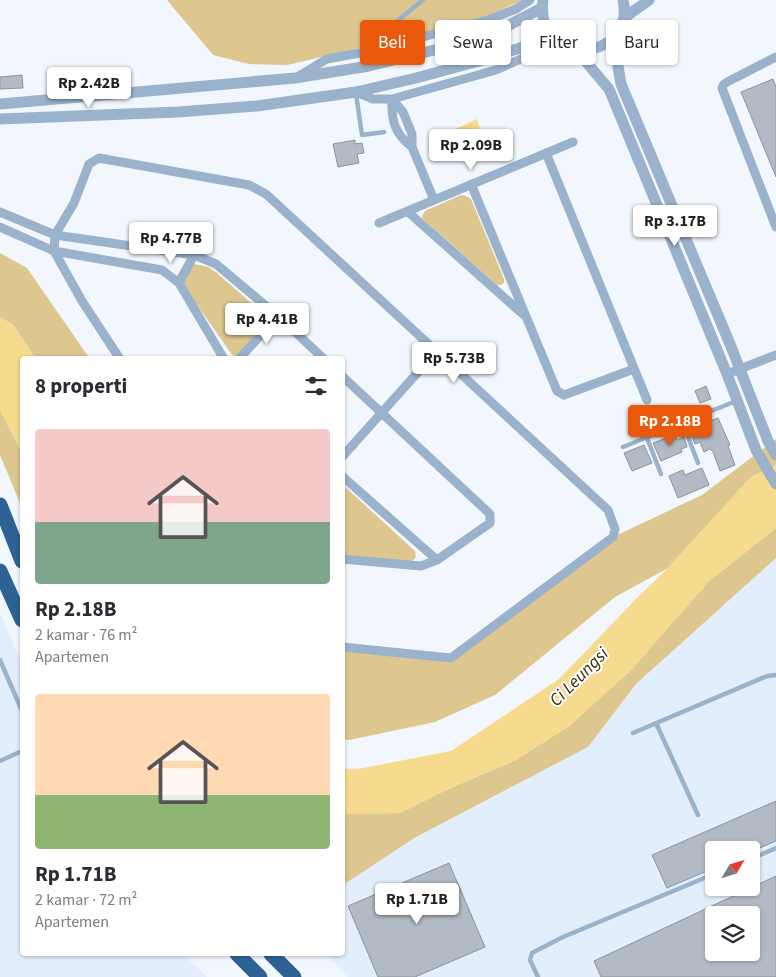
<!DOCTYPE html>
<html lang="id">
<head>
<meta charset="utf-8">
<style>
  :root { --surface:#fff; --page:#f7f7f7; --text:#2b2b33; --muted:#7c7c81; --accent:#ea580c }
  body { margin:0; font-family:"Source Sans 3",sans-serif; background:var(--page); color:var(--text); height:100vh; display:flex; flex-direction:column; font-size:19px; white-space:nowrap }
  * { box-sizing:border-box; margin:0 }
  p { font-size:16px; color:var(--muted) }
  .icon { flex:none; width:28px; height:28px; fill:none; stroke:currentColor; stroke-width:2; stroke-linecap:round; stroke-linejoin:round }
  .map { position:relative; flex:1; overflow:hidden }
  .sheet { position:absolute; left:20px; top:356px; width:325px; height:600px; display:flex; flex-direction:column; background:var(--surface); border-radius:5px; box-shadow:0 1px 4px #0004 }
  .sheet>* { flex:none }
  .hud { position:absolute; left:360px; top:20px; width:340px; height:45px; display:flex; gap:10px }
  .needle { width:32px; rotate:52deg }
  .fabs { position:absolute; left:705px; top:841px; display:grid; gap:10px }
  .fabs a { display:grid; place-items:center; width:55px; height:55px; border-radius:5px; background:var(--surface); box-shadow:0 1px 4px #0004; font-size:25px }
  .price { position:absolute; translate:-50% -42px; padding:0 11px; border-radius:5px; background:#fff; color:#222; font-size:16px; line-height:32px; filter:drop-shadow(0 1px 2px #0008) }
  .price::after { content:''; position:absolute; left:50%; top:30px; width:15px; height:11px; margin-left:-8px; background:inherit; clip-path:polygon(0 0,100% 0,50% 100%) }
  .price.active { background:var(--accent); color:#fff }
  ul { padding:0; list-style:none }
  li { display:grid; align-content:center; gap:10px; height:265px; padding:0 15px }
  li span { display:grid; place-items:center; height:155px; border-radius:5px; color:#555 }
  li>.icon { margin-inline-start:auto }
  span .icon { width:90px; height:90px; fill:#fffc; stroke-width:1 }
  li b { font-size:21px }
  h2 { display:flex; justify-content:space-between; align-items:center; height:60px; padding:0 15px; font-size:21px }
  .chip { padding:0 18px; border-radius:5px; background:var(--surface); box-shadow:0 1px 4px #0004; font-size:18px; line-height:45px }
  .chip.active { background:var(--accent); color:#fff }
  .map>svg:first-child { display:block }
  .built { fill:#e2eefb; fill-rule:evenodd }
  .green { fill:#ddc78e }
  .water { fill:#f6da8e }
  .building { fill:#b2bbc5; stroke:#8b949d; fill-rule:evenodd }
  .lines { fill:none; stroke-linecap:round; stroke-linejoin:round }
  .service { stroke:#9ab2cb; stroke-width:4.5 }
  .minor { stroke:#9ab2cb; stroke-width:9 }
  .tertiary { stroke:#9ab2cb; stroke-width:11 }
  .motorway { stroke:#2e6295; stroke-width:15 }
  .labels { text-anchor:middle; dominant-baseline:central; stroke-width:4; stroke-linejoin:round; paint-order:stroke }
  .water-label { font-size:18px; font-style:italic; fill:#362b08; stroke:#fff }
</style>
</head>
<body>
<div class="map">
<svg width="776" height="977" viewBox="0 0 776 977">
  <rect width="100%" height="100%" fill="#f1f7fd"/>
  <!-- built -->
  <path class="built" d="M 776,558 L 776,977 L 348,977 L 325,954 L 342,954 L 343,885 L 416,837 L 588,747 L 636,684 ZM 714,850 L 751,850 L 751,888 L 714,888 ZM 714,915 L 751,915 L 751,952 L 714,952 Z
    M 0,613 L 22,665 L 22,954 L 186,954 L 191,962 L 207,977 L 0,977 Z"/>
  <!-- green -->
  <path class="green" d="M 167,0 L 523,0 L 476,21 L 287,65 L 249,64 L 213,55 Z
    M 461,195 L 466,196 L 471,199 L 504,279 L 504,283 L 501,285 L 497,285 L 423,219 L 422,216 L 425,211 Z
    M 0,253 L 27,268 L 90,359 L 36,359 L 13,325 L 0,317 Z
    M 185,262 L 208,267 L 217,273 L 266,316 L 268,323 L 235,357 L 230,352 L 177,276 Z
    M 0,410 L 22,453 L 22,508 L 0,455 Z
    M 776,439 L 776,465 L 751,477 L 668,568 L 615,597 L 495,695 L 435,722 L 349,740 L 343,739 L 343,647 L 451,658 L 613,537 L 702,495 Z
    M 342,484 L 415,551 L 416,557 L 411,562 L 343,555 Z
    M 776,528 L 776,558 L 636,684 L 588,747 L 416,837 L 343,885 L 343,814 L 400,813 L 446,790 L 516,760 L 569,726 L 631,670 L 709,581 Z"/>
  <!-- water -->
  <path class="water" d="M 477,119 L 480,128 L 457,138 L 453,130 Z
    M 0,317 L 13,325 L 36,359 L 22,359 L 22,453 L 0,410 Z
    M 776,465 L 776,528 L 709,581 L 631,670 L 569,726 L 516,760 L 446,790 L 400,813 L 343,814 L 343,769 L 358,769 L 451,751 L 559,679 L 636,599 L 668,568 L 751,477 Z"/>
  <!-- building -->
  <path class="building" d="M 22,75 L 23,88 L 0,89 L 0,77 Z
    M 773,79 L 776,87 L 776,177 L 741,92 Z
    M 355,140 L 355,144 L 362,143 L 364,153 L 357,154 L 359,163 L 338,167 L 333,144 Z
    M 706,386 L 711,399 L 700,403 L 695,391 Z
    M 718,418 L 730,445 L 728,446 L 735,465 L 720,471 L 713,452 L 710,449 L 704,452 L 700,442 L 695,444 L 691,434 L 702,429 L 700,425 Z
    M 675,435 L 677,440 L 684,437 L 687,447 L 681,449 L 682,452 L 661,461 L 653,443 Z
    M 644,445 L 652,463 L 632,471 L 624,453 Z
    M 702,468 L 709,485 L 678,498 L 669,476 L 683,470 L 685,475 Z
    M 776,801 L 776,841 L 755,850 L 714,850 L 714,868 L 667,888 L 652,855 Z
    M 449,863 L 485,947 L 415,977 L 378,977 L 348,906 Z
    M 776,876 L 776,977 L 601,977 L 594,961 ZM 714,915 L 751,915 L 751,952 L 714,952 Z"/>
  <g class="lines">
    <!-- service -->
    <path class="service" d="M 366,51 L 375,39 L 423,0
      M 356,94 L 362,135 L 384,132
      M 683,424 L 698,463
      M 647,438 L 661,474
      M 623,447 L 736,401
      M 0,660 L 22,711
      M 656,723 L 698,815
      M 633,733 L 767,676 L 776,675
      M 0,761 L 22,751
      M 751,859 L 776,848
      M 538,977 L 530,960 L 532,953 L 563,937 L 714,874"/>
    <!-- minor -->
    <path class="minor" d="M 776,57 L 729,81 L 724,84 L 722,88 L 776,227
      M 297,77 L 327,59 L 365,52 L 488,20 L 516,9 L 530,0
      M 356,92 L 373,99 L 392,99 L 496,70 L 523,58 L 539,45
      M 392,99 L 403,112 L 412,134 L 412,147 L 434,200
      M 392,99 C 391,121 395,134 412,147
      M 546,153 L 647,400
      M 471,184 L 557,391 L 564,395 L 634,369
      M 407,211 L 525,316
      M 0,212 L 55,235 L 194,255 L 216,264 L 278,316 L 324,359
      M 379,223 L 573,142
      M 0,227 L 54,251 L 162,270 L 179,283 L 224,359
      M 179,283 L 194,255
      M 120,359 L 82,301 L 54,251 L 55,235 L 74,203 L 89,164 L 99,158 L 249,185 L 266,194 L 608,510 L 615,529 L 613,537 L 451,658 L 342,647
      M 239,359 L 278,316
      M 727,374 L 776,355
      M 342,376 L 490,514 L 490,523 L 437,560 L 421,566 L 342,559
      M 342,457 L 436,352
      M 342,476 L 437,560"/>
    <!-- tertiary -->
    <path class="tertiary" d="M 543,0 C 534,68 637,63 623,0
      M 624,18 L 649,0
      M 619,30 L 616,55 L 621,84 L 730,344 L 768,441 L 776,455
      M 576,50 L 609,89 L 727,374 L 756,450 L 776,484
      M 0,104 L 295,78 L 369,66 L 463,43 L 505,27 L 542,8
      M 0,119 L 178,112 L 257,106 L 356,92 L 416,78 L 490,58 L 526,46 L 564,45"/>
    <!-- motorway -->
    <path class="motorway" d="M 0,505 L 22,561
      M 0,571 L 22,620
      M 237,954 L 260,977
      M 271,954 L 294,977"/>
  </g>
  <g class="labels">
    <!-- water labels -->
    <g class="water-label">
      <text transform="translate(579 677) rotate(-45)">Ci Leungsi</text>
    </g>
  </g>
</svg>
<div class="fabs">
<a><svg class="needle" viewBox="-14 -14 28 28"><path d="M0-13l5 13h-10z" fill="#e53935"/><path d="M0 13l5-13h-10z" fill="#7c7c81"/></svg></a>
<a><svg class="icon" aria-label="layers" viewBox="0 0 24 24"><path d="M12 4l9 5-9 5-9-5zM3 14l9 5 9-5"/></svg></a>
</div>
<b class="price" style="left:89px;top:109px">Rp 2.42B</b>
<b class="price" style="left:471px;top:171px">Rp 2.09B</b>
<b class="price" style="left:675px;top:247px">Rp 3.17B</b>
<b class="price" style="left:171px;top:264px">Rp 4.77B</b>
<b class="price" style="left:267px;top:345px">Rp 4.41B</b>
<b class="price" style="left:454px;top:384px">Rp 5.73B</b>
<b class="price active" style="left:670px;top:447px">Rp 2.18B</b>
<b class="price" style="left:417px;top:925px">Rp 1.71B</b>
<div class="hud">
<a class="chip active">Beli</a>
<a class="chip">Sewa</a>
<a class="chip">Filter</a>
<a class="chip">Baru</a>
</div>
<section class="sheet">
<h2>8 properti<svg class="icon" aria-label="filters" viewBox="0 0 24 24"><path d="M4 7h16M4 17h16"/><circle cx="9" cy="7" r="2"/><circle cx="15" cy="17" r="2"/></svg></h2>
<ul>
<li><span style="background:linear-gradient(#f6c9c9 60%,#7fa58c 0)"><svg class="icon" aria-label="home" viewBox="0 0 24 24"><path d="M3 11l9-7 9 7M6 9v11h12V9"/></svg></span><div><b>Rp 2.18B</b><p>2 kamar · 76 m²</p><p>Apartemen</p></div></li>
<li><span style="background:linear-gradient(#ffd9b3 65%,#8fb573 0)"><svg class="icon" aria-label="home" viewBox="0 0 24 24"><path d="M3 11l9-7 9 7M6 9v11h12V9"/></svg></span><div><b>Rp 1.71B</b><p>2 kamar · 72 m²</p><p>Apartemen</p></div></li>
</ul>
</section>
</div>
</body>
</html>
